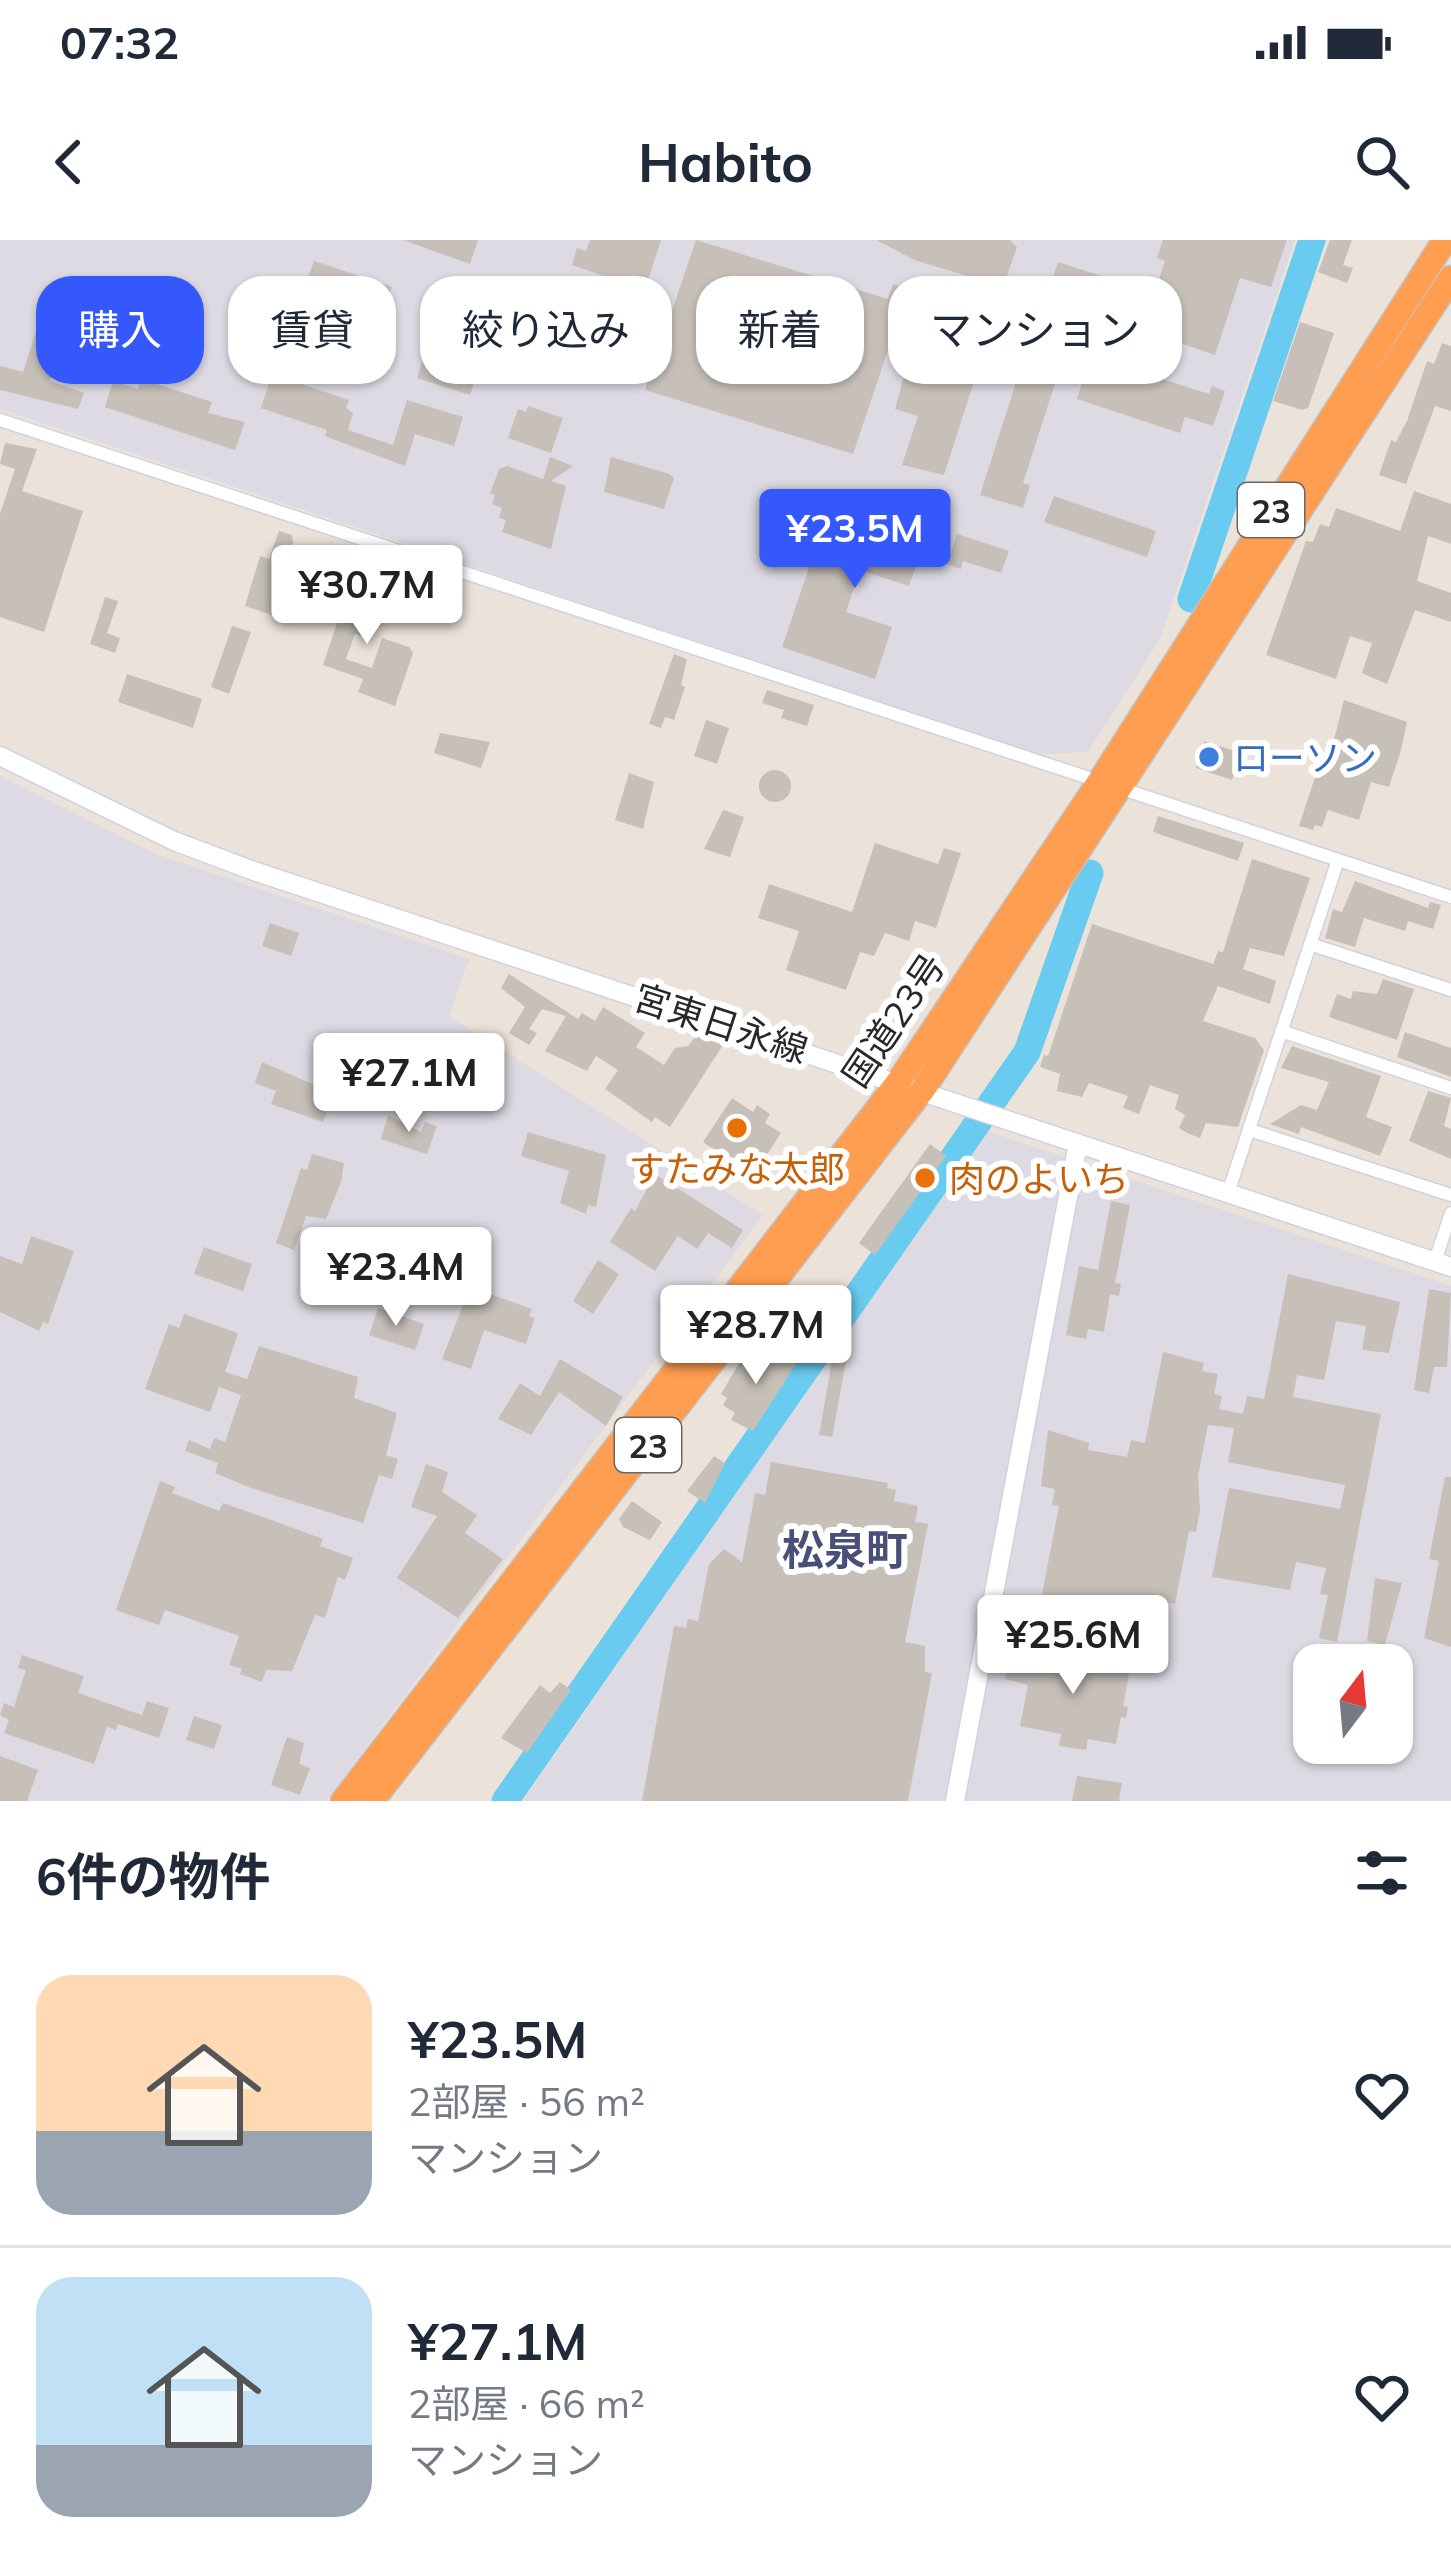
<!DOCTYPE html>
<html lang="ja">
<head>
<meta charset="utf-8">
<style>
  :root { --surface:#fff; --page:#f2f2f3; --text:#1f2937; --muted:#747a83; --line:#e0e1e3; --accent:#3558fc }
  body { margin:0; font-family:Mulish,"Noto Sans JP",sans-serif; background:var(--page); color:var(--text); height:100vh; display:flex; flex-direction:column; font-size:45px; white-space:nowrap }
  * { box-sizing:border-box; margin:0 }
  p { font-size:39px; color:var(--muted) }
  .icon { flex:none; width:66px; height:66px; fill:none; stroke:currentColor; stroke-width:2; stroke-linecap:round; stroke-linejoin:round }
  .map { position:relative; height:1561px; overflow:hidden }
  .panel { display:flex; flex-direction:column; background:var(--surface); flex:1 }
  .panel>* { flex:none }
  .guide { position:absolute; left:36px; top:36px; width:1380px; height:108px; display:flex; gap:24px }
  .needle { width:78px; rotate:16deg }
  .controls { position:absolute; left:1293px; top:1404px; display:grid; gap:24px }
  .controls a { display:grid; place-items:center; width:120px; height:120px; border-radius:24px; background:var(--surface); box-shadow:0 3px 9px #0004; font-size:60px }
  .price { position:absolute; translate:-50% -102px; padding:0 27px; border-radius:12px; background:#fff; color:#222; font-size:39px; line-height:78px; filter:drop-shadow(0 3px 6px #0008) }
  .price::after { content:''; position:absolute; left:50%; top:72px; width:36px; height:27px; margin-left:-18px; background:inherit; clip-path:polygon(0 0,100% 0,50% 100%) }
  .price.current { background:var(--accent); color:#fff }
  ul { padding:0; list-style:none }
  li { display:flex; align-items:center; gap:36px; height:300px; padding:0 36px }
  li+li { border-top:3px solid var(--line) }
  li span { display:grid; place-items:center; flex:none; width:336px; height:240px; border-radius:36px; color:#555 }
  li>.icon { margin-inline-start:auto }
  span .icon { width:144px; height:144px; fill:#fffc; stroke-width:1 }
  li b { font-size:51px }
  h2 { display:flex; justify-content:space-between; align-items:center; height:144px; padding:0 36px; font-size:51px }
  .chip { padding:0 42px; border-radius:36px; background:var(--surface); box-shadow:0 3px 9px #0004; font-size:42px; line-height:108px }
  .chip.current { background:var(--accent); color:#fff }
  .status { display:flex; justify-content:space-between; align-items:center; height:84px; padding:0 60px; background:var(--surface); direction:ltr }
  .status svg { height:33px; fill:currentColor }
  header { display:flex; justify-content:space-between; align-items:center; height:156px; padding:0 36px; background:var(--surface); font-size:54px; font-weight:700 }
  .map>svg:first-child { display:block }
  .industrial { fill:#dddae3; fill-rule:evenodd }
  .lines { fill:none; stroke-linecap:round; stroke-linejoin:round }
  .river { stroke:#69cbf0; stroke-width:27 }
  .building { fill:#c6c0b9 }
  .street-casing { stroke:#ced2e1; stroke-width:15 }
  .secondary-casing { stroke:#ced2e1; stroke-width:21 }
  .highway-casing { stroke:#c3c3c3; stroke-width:27 }
  .street { stroke:#fff; stroke-width:12 }
  .secondary { stroke:#fff; stroke-width:18 }
  .highway { stroke:#ff9d50; stroke-width:24 }
  .shop-dot { fill:#3f7fe0; stroke:#fff; stroke-width:4.5 }
  .food-dot { fill:#e8710a; stroke:#fff; stroke-width:4.5 }
  .labels { text-anchor:middle; dominant-baseline:central; stroke-width:12; stroke-linejoin:round; paint-order:stroke }
  .shield { fill:#fff; stroke:#686868; stroke-width:3 }
  .shield-label { font-size:33px; font-weight:bold; fill:#282828 }
  .shop-label { font-size:36px; fill:#366cbe; stroke:#fff; text-anchor:start }
  .street-label { font-size:36px; fill:#282828; stroke:#fff }
  .food-label { font-size:36px; fill:#c56008; stroke:#fff }
  .quarter-label { font-size:42px; font-weight:bold; fill:#485079; stroke:#fff }
</style>
</head>
<body>
<div class="status"><b>07:32</b><svg viewBox="0 0 49 12"><path d="M0 12V9h3v3zM5 12V6h3v6zM10 12V3h3v9zM15 12V0h3v12zM26 1h20v11H26zM47 4h2v5h-2z"/></svg></div>
<header><svg class="icon" aria-label="back" viewBox="0 0 24 24"><path d="M15 5l-7 7 7 7"/></svg>Habito<svg class="icon" aria-label="search" viewBox="0 0 24 24"><circle cx="10" cy="10" r="6"/><path d="M15 15l6 6"/></svg></header>
<div class="map">
<svg width="1451" height="1561" viewBox="0 0 1451 1561">
  <rect width="100%" height="100%" fill="#ebe3d9"/>
  <!-- industrial -->
  <path class="industrial" d="M 0,0 L 1295,0 L 1160,399 L 1088,512 L 1037,514 L 0,169 Z
    M 0,536 L 159,615 L 469,719 L 449,776 L 763,975 L 326,1561 L 0,1561 Z
    M 986,891 L 1451,1046 L 1451,1561 L 523,1561 ZM 1314,1425 L 1392,1425 L 1392,1503 L 1314,1503 Z"/>
  <g class="lines">
    <!-- river -->
    <path class="river" d="M 1191,359 L 1312,0
      M 505,1561 L 1027,812 L 1090,633"/>
  </g>
  <!-- building -->
  <path class="building" d="M 403,0 L 478,0 L 470,24 Z
    M 590,0 L 661,0 L 645,50 L 572,25 L 577,8 L 586,11 Z
    M 696,0 L 888,59 L 893,44 L 907,48 L 905,56 L 950,71 L 951,67 L 992,85 L 944,235 L 902,225 L 918,176 L 895,169 L 910,114 L 889,107 L 853,214 L 645,150 Z
    M 877,0 L 1010,0 L 1017,7 L 1003,47 L 914,20 Z
    M 1163,0 L 1287,0 L 1271,47 L 1240,38 L 1215,115 L 1142,90 L 1165,21 L 1157,18 Z
    M 1330,0 L 1352,0 L 1343,25 L 1353,28 L 1347,43 L 1318,32 Z
    M 314,21 L 392,47 L 384,70 L 306,43 Z
    M 1058,22 L 1129,45 L 1117,82 L 1100,77 L 1097,88 L 1086,85 L 1090,73 L 1046,59 Z
    M 517,66 L 529,71 L 523,106 L 488,90 L 492,77 L 511,82 Z
    M 42,73 L 102,93 L 90,129 L 58,118 L 50,141 L 84,153 L 78,169 L 0,150 L 0,126 L 23,132 Z
    M 296,74 L 364,97 L 357,118 L 288,96 Z
    M 586,81 L 626,89 L 611,138 L 568,124 Z
    M 1300,82 L 1334,93 L 1308,168 L 1302,170 L 1273,161 Z
    M 1442,103 L 1451,106 L 1451,171 L 1435,166 L 1406,244 L 1379,235 L 1391,200 L 1396,202 L 1407,181 L 1427,121 L 1434,124 Z
    M 1025,114 L 1061,125 L 1023,243 L 1030,245 L 1023,268 L 980,255 Z
    M 424,116 L 477,134 L 470,155 L 417,138 Z
    M 1090,116 L 1209,154 L 1212,146 L 1225,151 L 1213,186 L 1185,177 L 1180,193 L 1077,159 Z
    M 272,134 L 349,160 L 346,168 L 353,173 L 348,190 L 393,205 L 407,160 L 463,177 L 454,206 L 415,194 L 405,226 L 325,196 L 327,190 L 261,168 Z
    M 141,139 L 212,162 L 208,173 L 245,182 L 235,210 L 105,167 L 113,141 L 138,149 Z
    M 528,166 L 563,178 L 551,213 L 508,198 L 518,169 L 526,172 Z
    M 5,203 L 37,209 L 22,251 L 83,271 L 44,392 L 0,377 L 0,274 L 15,229 L 0,224 Z
    M 550,217 L 573,226 L 551,241 L 566,246 L 551,309 L 502,292 L 506,280 L 499,278 L 502,268 L 492,264 L 495,255 L 490,254 L 499,229 L 507,226 L 543,239 Z
    M 611,217 L 670,234 L 674,238 L 664,269 L 604,252 Z
    M 1414,251 L 1451,264 L 1451,304 L 1428,296 L 1417,341 L 1451,353 L 1451,382 L 1415,370 L 1387,444 L 1362,433 L 1372,403 L 1350,396 L 1336,439 L 1266,415 L 1306,301 L 1313,302 L 1320,284 L 1329,287 L 1336,268 L 1400,291 Z
    M 1054,256 L 1156,291 L 1147,317 L 1044,282 Z
    M 886,268 L 908,275 L 910,269 L 930,283 L 922,308 L 928,310 L 924,323 L 918,320 L 909,346 L 860,330 L 846,372 L 892,387 L 875,439 L 782,407 L 812,319 L 836,323 L 853,271 L 882,280 Z
    M 279,291 L 292,295 L 293,302 L 275,376 L 245,366 L 260,316 L 269,319 Z
    M 957,294 L 1009,311 L 1001,333 L 963,321 L 961,329 L 947,324 Z
    M 355,330 L 374,336 L 363,369 L 377,373 L 368,398 L 355,394 L 346,419 L 372,428 L 382,398 L 409,407 L 413,413 L 395,466 L 358,452 L 363,439 L 323,425 Z
    M 105,357 L 118,361 L 107,393 L 120,398 L 115,413 L 90,404 Z
    M 232,386 L 251,392 L 229,454 L 211,447 Z
    M 674,414 L 687,419 L 681,445 L 685,447 L 674,480 L 665,477 L 661,488 L 649,484 Z
    M 127,434 L 202,459 L 193,488 L 118,462 Z
    M 767,450 L 814,465 L 807,486 L 781,478 L 784,470 L 762,463 Z
    M 1344,460 L 1407,482 L 1401,510 L 1389,547 L 1371,542 L 1359,580 L 1328,570 L 1322,587 L 1315,585 L 1313,590 L 1299,586 L 1318,528 L 1326,531 Z
    M 706,480 L 729,488 L 717,524 L 694,516 Z
    M 440,493 L 490,502 L 481,528 L 434,513 Z
    M 1204,501 L 1241,513 L 1232,540 L 1196,528 Z
    M759 546a16 16 0 1 1 32 0a16 16 0 1 1-32 0Z
    M 629,533 L 654,542 L 643,589 L 615,580 Z
    M 723,570 L 744,577 L 730,617 L 704,609 Z
    M 1158,576 L 1244,603 L 1238,621 L 1153,592 Z
    M 875,603 L 938,624 L 944,608 L 961,613 L 936,688 L 915,681 L 909,701 L 885,693 L 874,716 L 860,712 L 846,750 L 786,730 L 799,691 L 758,678 L 769,644 L 852,672 Z
    M 1252,619 L 1310,638 L 1284,716 L 1250,708 L 1243,729 L 1276,741 L 1270,764 L 1218,746 L 1203,781 L 1255,798 L 1264,810 L 1238,887 L 1206,883 L 1200,898 L 1187,893 L 1179,888 L 1185,875 L 1175,869 L 1179,855 L 1150,845 L 1139,874 L 1123,868 L 1128,856 L 1089,843 L 1082,857 L 1057,851 L 1060,834 L 1040,827 L 1044,815 L 1048,816 L 1092,684 L 1213,724 L 1218,711 L 1223,712 Z
    M 1355,641 L 1428,668 L 1430,662 L 1441,665 L 1433,689 L 1408,681 L 1405,691 L 1364,678 L 1355,707 L 1325,698 L 1333,669 L 1342,672 Z
    M 270,683 L 299,693 L 291,716 L 262,706 Z
    M 509,734 L 578,779 L 582,773 L 595,781 L 603,767 L 645,793 L 636,807 L 664,825 L 675,808 L 688,806 L 696,796 L 723,805 L 670,887 L 655,877 L 652,882 L 605,849 L 618,830 L 596,816 L 587,831 L 545,811 L 566,776 L 542,769 L 529,789 L 537,793 L 529,805 L 509,793 L 525,767 L 501,748 Z
    M 1383,739 L 1414,749 L 1397,800 L 1329,777 L 1337,754 L 1351,759 L 1353,751 L 1377,754 Z
    M 1405,792 L 1451,808 L 1451,837 L 1397,817 Z
    M 1292,806 L 1381,836 L 1366,877 L 1392,887 L 1380,916 L 1301,887 L 1299,894 L 1270,884 L 1301,865 L 1317,870 L 1329,842 L 1281,828 Z
    M 262,822 L 317,846 L 319,839 L 336,845 L 323,882 L 271,864 L 276,851 L 255,843 Z
    M 1428,851 L 1451,858 L 1444,886 L 1451,889 L 1451,919 L 1409,901 Z
    M 732,858 L 753,872 L 757,865 L 770,874 L 765,883 L 781,893 L 754,935 L 703,902 Z
    M 388,875 L 421,892 L 425,882 L 437,886 L 427,914 L 381,899 Z
    M 528,892 L 606,915 L 596,967 L 588,965 L 586,974 L 560,963 L 569,931 L 521,916 Z
    M 930,904 L 946,916 L 875,1015 L 859,1003 Z
    M 312,914 L 344,923 L 341,942 L 326,979 L 306,976 L 294,1010 L 276,1003 L 301,928 L 307,930 Z
    M 655,934 L 743,990 L 732,1008 L 708,993 L 697,1009 L 678,996 L 655,1031 L 610,1002 L 631,968 L 635,971 Z
    M 1111,961 L 1130,965 L 1115,1043 L 1121,1044 L 1119,1056 L 1110,1054 L 1104,1092 L 1088,1089 L 1086,1099 L 1066,1095 L 1079,1026 L 1098,1030 Z
    M 31,996 L 74,1011 L 48,1084 L 43,1082 L 39,1091 L 0,1072 L 0,1016 L 22,1024 Z
    M 204,1007 L 252,1024 L 243,1051 L 194,1034 Z
    M 598,1020 L 619,1034 L 593,1074 L 573,1061 Z
    M 1288,1034 L 1400,1062 L 1389,1113 L 1362,1110 L 1366,1086 L 1336,1081 L 1324,1140 L 1297,1135 L 1293,1157 L 1381,1174 L 1337,1402 L 1319,1398 L 1328,1355 L 1320,1354 L 1326,1328 L 1296,1322 L 1290,1350 L 1212,1337 L 1229,1248 L 1340,1269 L 1345,1245 L 1228,1222 L 1234,1188 L 1208,1185 L 1198,1236 L 1200,1270 L 1196,1292 L 1189,1291 L 1175,1364 L 1140,1357 L 1132,1379 L 1083,1366 L 1082,1373 L 1040,1365 L 1059,1266 L 1052,1265 L 1055,1249 L 1041,1246 L 1048,1190 L 1089,1203 L 1088,1210 L 1127,1217 L 1131,1200 L 1145,1203 L 1163,1112 L 1204,1123 L 1202,1131 L 1218,1134 L 1214,1154 L 1222,1156 L 1219,1169 L 1243,1174 L 1247,1156 L 1264,1159 Z
    M 470,1047 L 532,1069 L 529,1076 L 535,1078 L 526,1104 L 484,1090 L 471,1129 L 442,1119 Z
    M 833,1048 L 843,1055 L 816,1104 L 808,1104 L 798,1096 Z
    M 1429,1049 L 1451,1053 L 1447,1127 L 1434,1127 L 1429,1153 L 1414,1150 Z
    M 378,1068 L 424,1084 L 415,1110 L 369,1095 Z
    M 184,1074 L 238,1093 L 225,1132 L 247,1139 L 259,1106 L 358,1137 L 354,1158 L 397,1173 L 386,1215 L 398,1219 L 392,1239 L 379,1235 L 363,1283 L 251,1248 L 215,1233 L 218,1223 L 185,1211 L 189,1200 L 210,1209 L 214,1198 L 225,1202 L 241,1155 L 219,1147 L 210,1172 L 145,1149 L 169,1084 L 179,1088 Z
    M 772,1108 L 796,1124 L 753,1191 L 731,1180 L 735,1173 L 723,1165 L 727,1158 L 721,1154 L 745,1113 L 763,1124 Z
    M 560,1119 L 623,1157 L 606,1186 L 559,1152 L 531,1195 L 498,1179 L 520,1143 L 540,1156 Z
    M 832,1121 L 846,1122 L 832,1197 L 819,1195 Z
    M 714,1216 L 725,1223 L 705,1263 L 687,1251 Z
    M 771,1222 L 888,1243 L 887,1248 L 896,1250 L 894,1261 L 918,1266 L 915,1282 L 928,1284 L 905,1402 L 925,1406 L 925,1432 L 932,1433 L 908,1561 L 642,1561 L 674,1386 L 686,1388 L 688,1379 L 698,1381 L 709,1324 L 724,1309 L 742,1322 L 755,1253 L 765,1255 Z
    M 426,1224 L 448,1232 L 442,1252 L 477,1275 L 465,1293 L 503,1319 L 458,1378 L 397,1338 L 437,1276 L 411,1267 Z
    M 1445,1237 L 1451,1237 L 1451,1407 L 1424,1398 L 1439,1321 L 1429,1319 Z
    M 160,1241 L 175,1247 L 172,1253 L 219,1271 L 223,1263 L 266,1278 L 323,1299 L 320,1306 L 353,1318 L 345,1340 L 338,1337 L 325,1378 L 315,1375 L 292,1431 L 266,1430 L 262,1442 L 240,1434 L 242,1429 L 229,1425 L 239,1396 L 165,1370 L 159,1385 L 116,1370 Z
    M 632,1261 L 662,1282 L 650,1300 L 623,1287 L 619,1279 Z
    M 1375,1338 L 1402,1343 L 1385,1405 L 1367,1401 Z
    M 1124,1405 L 1134,1407 L 1123,1466 L 1128,1467 L 1126,1478 L 1121,1477 L 1116,1504 L 1088,1499 L 1086,1510 L 1059,1506 L 1061,1494 L 1020,1486 L 1028,1445 L 1005,1439 L 1011,1415 L 1032,1420 L 1034,1413 L 1118,1429 Z
    M 22,1415 L 84,1436 L 78,1453 L 142,1475 L 147,1461 L 169,1468 L 159,1498 L 118,1484 L 116,1490 L 107,1487 L 94,1524 L 4,1493 L 9,1480 L 0,1475 L 4,1463 L 14,1467 L 26,1430 L 18,1428 Z
    M 560,1442 L 571,1450 L 527,1513 L 501,1498 L 540,1445 L 550,1453 Z
    M 194,1476 L 222,1485 L 214,1509 L 186,1500 Z
    M 287,1497 L 304,1503 L 299,1524 L 310,1528 L 300,1555 L 271,1545 Z
    M 0,1516 L 38,1530 L 27,1561 L 0,1561 Z
    M 1077,1536 L 1122,1543 L 1119,1561 L 1072,1561 Z"/>
  <g class="lines">
    <!-- street casing -->
    <g class="street-casing">
      <path id="street" d="M 0,180 L 1451,657
        M 1310,704 L 1451,750
        M 1281,791 L 1451,848
        M 1250,890 L 1451,955
        M 1228,953 L 1338,620
        M 1435,1021 L 1451,973"/>
    </g>
    <!-- secondary casing -->
    <g class="secondary-casing">
      <path id="secondary" d="M 0,516 L 174,601 L 254,631 L 1451,1027
        M 955,1561 L 1078,903"/>
    </g>
    <!-- highway casing -->
    <g class="highway-casing">
      <path id="highway" d="M 343,1561 L 899,841 L 1100,541 L 1445,0
        M 372,1561 L 924,848 L 1451,38"/>
    </g>
    <!-- street -->
    <use href="#street" class="street"/>
    <!-- secondary -->
    <use href="#secondary" class="secondary"/>
    <!-- highway -->
    <use href="#highway" class="highway"/>
  </g>
  <!-- markers -->
  <circle class="shop-dot" cx="1209" cy="517" r="12"/>
  <g class="food-dot">
    <circle cx="737" cy="888" r="12"/>
    <circle cx="925" cy="938" r="12"/>
  </g>
  <g class="labels">
    <!-- shield labels -->
    <g class="shield">
      <rect x="1238" y="243" width="66" height="54" rx="9"/>
      <rect x="615" y="1178" width="66" height="54" rx="9"/>
    </g>
    <g class="shield-label">
      <text x="1271" y="270">23</text>
      <text x="648" y="1205">23</text>
    </g>
    <!-- shop labels -->
    <g class="shop-label">
      <text x="1233" y="517">ローソン</text>
    </g>
    <!-- street labels -->
    <g class="street-label">
      <text transform="translate(893 780) rotate(-56)">国道23号</text>
      <text transform="translate(721 783) rotate(18)">宮東日永線</text>
    </g>
    <!-- food labels -->
    <g class="food-label">
      <text x="737" y="928">すたみな太郎</text>
      <text x="949" y="938" text-anchor="start">肉のよいち</text>
    </g>
    <!-- quarter labels -->
    <g class="quarter-label">
      <text x="845" y="1309">松泉町</text>
    </g>
  </g>
</svg>
<div class="controls">
<a><svg class="needle" viewBox="-14 -14 28 28"><path d="M0-13l5 13h-10z" fill="#e53935"/><path d="M0 13l5-13h-10z" fill="#747a83"/></svg></a>
</div>
<b class="price current" style="left:855px;top:351px">¥23.5M</b>
<b class="price" style="left:367px;top:407px">¥30.7M</b>
<b class="price" style="left:409px;top:895px">¥27.1M</b>
<b class="price" style="left:396px;top:1089px">¥23.4M</b>
<b class="price" style="left:756px;top:1147px">¥28.7M</b>
<b class="price" style="left:1073px;top:1457px">¥25.6M</b>
<div class="guide">
<a class="chip current">購入</a>
<a class="chip">賃貸</a>
<a class="chip">絞り込み</a>
<a class="chip">新着</a>
<a class="chip">マンション</a>
</div>
</div>
<section class="panel">
<h2>6件の物件<svg class="icon" aria-label="filters" viewBox="0 0 24 24"><path d="M4 7h16M4 17h16"/><circle cx="9" cy="7" r="2"/><circle cx="15" cy="17" r="2"/></svg></h2>
<ul>
<li><span style="background:linear-gradient(#ffd9b3 65%,#9aa5b1 0)"><svg class="icon" aria-label="home" viewBox="0 0 24 24"><path d="M3 11l9-7 9 7M6 9v11h12V9"/></svg></span><div><b>¥23.5M</b><p>2部屋 · 56 m²</p><p>マンション</p></div><svg class="icon" aria-label="heart" viewBox="0 0 24 24"><path d="M12 20l-8-8c-3-5 5-10 8-4 3-6 11-1 8 4z"/></svg></li>
<li><span style="background:linear-gradient(#bfe0f5 70%,#9aa5b1 0)"><svg class="icon" aria-label="home" viewBox="0 0 24 24"><path d="M3 11l9-7 9 7M6 9v11h12V9"/></svg></span><div><b>¥27.1M</b><p>2部屋 · 66 m²</p><p>マンション</p></div><svg class="icon" aria-label="heart" viewBox="0 0 24 24"><path d="M12 20l-8-8c-3-5 5-10 8-4 3-6 11-1 8 4z"/></svg></li>
</ul>
</section>
</body>
</html>
